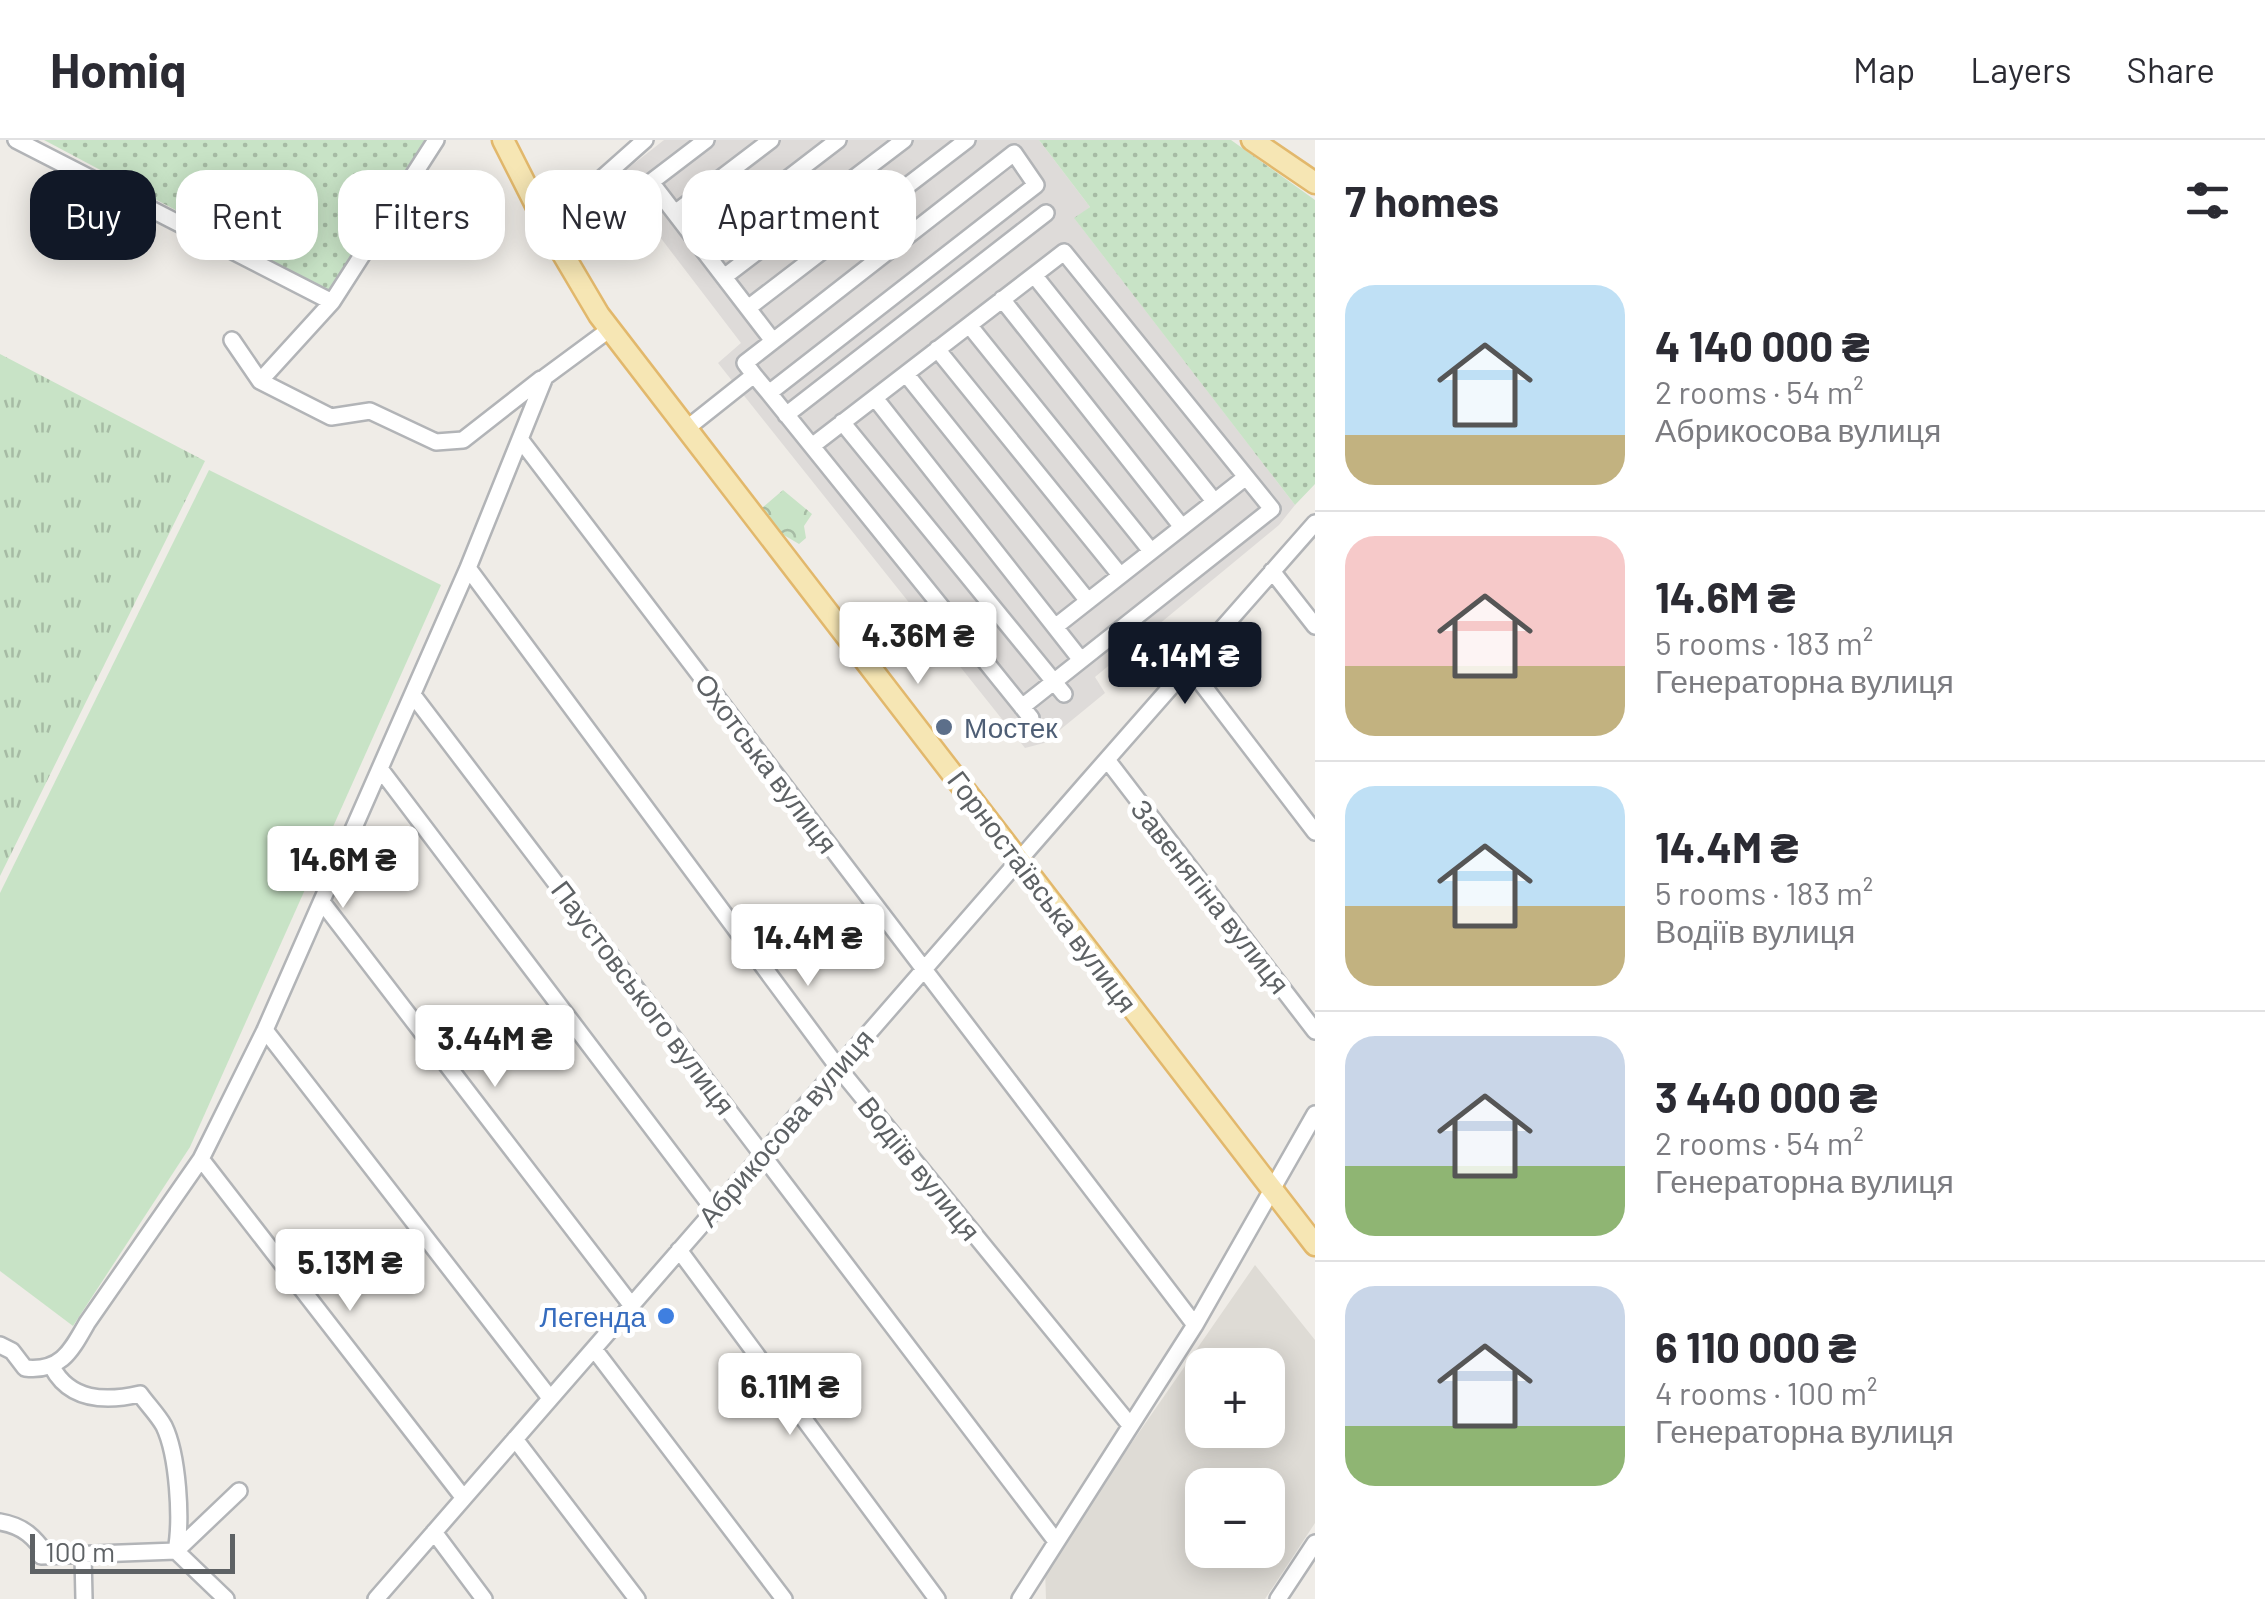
<!DOCTYPE html>
<html lang="en">
<head>
<meta charset="utf-8">
<style>
  :root { --surface:#fff; --page:#f2f2f3; --text:#2b2b33; --muted:#7c7c81; --line:#e1e1e2; --accent:#111827 }
  body { margin:0; font-family:Barlow,sans-serif; background:var(--page); color:var(--text); height:100vh; display:flex; flex-direction:column; font-size:38px; white-space:nowrap }
  * { box-sizing:border-box; margin:0 }
  p { font-size:32px; color:var(--muted) }
  .icon { flex:none; width:55px; height:55px; fill:none; stroke:currentColor; stroke-width:2; stroke-linecap:round; stroke-linejoin:round }
  .map { position:relative; flex:1; overflow:hidden }
  .details { display:flex; flex-direction:column; background:var(--surface); width:950px }
  .details>* { flex:none }
  .guide { position:absolute; left:30px; top:30px; width:950px; height:90px; display:flex; gap:20px }
  .tools { position:absolute; left:1185px; top:1208px; display:grid; gap:20px }
  .tools a { display:grid; place-items:center; width:100px; height:100px; border-radius:20px; background:var(--surface); box-shadow:0 5px 25px #0003; font-size:50px }
  .scale { position:absolute; left:30px; bottom:25px; width:205px; box-sizing:border-box; padding-left:10px; border:5px solid #5e6265; border-top:0; font-size:28px; line-height:35px; white-space:nowrap; color:#5e6265; -webkit-text-stroke:8px #fff; paint-order:stroke }
  .price { position:absolute; translate:-50% -85px; padding:0 22px; border-radius:10px; background:#fff; color:#222; font-size:32px; line-height:65px; filter:drop-shadow(0 2px 5px #0008) }
  .price::after { content:''; position:absolute; left:50%; top:60px; width:30px; height:22px; margin-left:-15px; background:inherit; clip-path:polygon(0 0,100% 0,50% 100%) }
  .price.on { background:var(--accent); color:#fff }
  ul { padding:0; list-style:none }
  li { display:flex; align-items:center; gap:30px; height:250px; padding:0 30px }
  li+li { border-top:2px solid var(--line) }
  li span { display:grid; place-items:center; flex:none; width:280px; height:200px; border-radius:30px; color:#555 }
  li>.icon { margin-inline-start:auto }
  span .icon { width:120px; height:120px; fill:#fffc; stroke-width:1 }
  li b { font-size:42px }
  h2 { display:flex; justify-content:space-between; align-items:center; height:120px; padding:0 30px; font-size:42px }
  .pill { padding:0 35px; border-radius:30px; background:var(--surface); box-shadow:0 5px 25px #0003; font-size:35px; line-height:90px }
  .pill.on { background:var(--accent); color:#fff }
  header { display:flex; align-items:center; gap:60px; box-sizing:border-box; height:140px; padding:0 50px; background:var(--surface); border-bottom:2px solid var(--line) }
  header strong { font-size:48px }
  nav { display:flex; gap:55px; margin-inline-start:auto; font-size:35px }
  main { display:flex; flex:1; min-height:0 }
  .map>svg:first-child { display:block }
  .industrial { fill:#dedbd9 }
  .education { fill:#dedbd5; fill-rule:evenodd }
  .grass { fill:url(#grass-dots) }
  .forest { fill:url(#forest-crowns) }
  .park { fill:url(#park-tufts) }
  .garden { fill:#c8e3c6 }
  .lines { fill:none; stroke-linecap:round; stroke-linejoin:round }
  .minor-casing { stroke:#b2b4b7; stroke-width:20 }
  .major-casing { stroke:#e2b86c; stroke-width:25 }
  .minor { stroke:#fff; stroke-width:15 }
  .major { stroke:#f6e6b4; stroke-width:20 }
  .service-dot { fill:#5c6f8a; stroke:#fff; stroke-width:4 }
  .shop-dot { fill:#3f7fe0; stroke:#fff; stroke-width:4 }
  .labels { text-anchor:middle; dominant-baseline:central; stroke-width:10; stroke-linejoin:round; paint-order:stroke }
  .service-label { font-size:28px; fill:#4e5e75; stroke:#fff; text-anchor:start }
  .street-label { font-size:28px; fill:#5e6265; stroke:#fff }
  .shop-label { font-size:28px; fill:#366cbe; stroke:#fff; text-anchor:end }
</style>
</head>
<body>
<header>
<strong>Homiq</strong>
<nav><a>Map</a><a>Layers</a><a>Share</a></nav>
</header>
<main>
<div class="map">
<svg width="1315" height="1459" viewBox="0 0 1315 1459">
  <defs>
    <pattern id="grass-dots" width="8" height="8" patternUnits="userSpaceOnUse" patternTransform="scale(2.5)"><rect width="8" height="8" fill="#c8e3c6"/><path d="M2 2h.1M6 6h.1" fill="none" stroke="#a6bba4" stroke-width="1.8" stroke-linecap="round"/></pattern>
    <pattern id="forest-crowns" width="20" height="18" patternUnits="userSpaceOnUse" patternTransform="scale(2.5)"><rect width="20" height="18" fill="#c8e3c6"/><path d="M2 6a3 3 0 1 1 6 0M12 15a3 3 0 1 1 6 0" fill="none" stroke="#a6bba4"/></pattern>
    <pattern id="park-tufts" width="24" height="20" patternUnits="userSpaceOnUse" patternTransform="scale(2.5)"><rect width="24" height="20" fill="#c8e3c6"/><path d="M3 7l-1-3M5 7V3M7 7l1-3M15 17l-1-3M17 17v-4M19 17l1-3" fill="none" stroke="#a6bba4"/></pattern>
  </defs>
  <rect width="100%" height="100%" fill="#efece7"/>
  <!-- industrial -->
  <path class="industrial" d="M 664,0 L 1039,0 L 1090,67 L 1075,79 L 1295,365 L 1279,385 L 1095,537 L 1105,553 L 1044,603 L 1025,608 L 718,223 L 741,203 L 634,63 L 623,65 L 608,44 Z"/>
  <!-- education -->
  <path class="education" d="M 1255,1125 L 1315,1200 L 1315,1383 L 1265,1459 L 1046,1459 L 1045,1428 ZM 1202,1225 L 1268,1225 L 1268,1290 L 1202,1290 ZM 1202,1345 L 1268,1345 L 1268,1410 L 1202,1410 Z"/>
  <!-- grass -->
  <path class="grass" d="M 44,0 L 426,0 L 328,151 Z
    M 1039,0 L 1231,0 L 1315,60 L 1315,344 L 1295,365 L 1074,78 L 1090,67 Z"/>
  <!-- forest -->
  <path class="forest" d="M 783,350 L 812,374 L 804,386 L 806,398 L 799,404 L 772,388 L 762,368 Z"/>
  <!-- park -->
  <path class="park" d="M 0,214 L 205,321 L 0,736 Z"/>
  <!-- garden -->
  <path class="garden" d="M 209,330 L 441,445 L 190,1007 L 73,1186 L 0,1131 L 0,753 Z"/>
  <g class="lines">
    <!-- minor casing -->
    <g class="minor-casing">
      <path id="minor" d="M 16,0 L 332,162 L 436,0
        M 706,0 L 651,42 L 773,201
        M 626,62 L 651,42
        M 675,73 L 771,0
        M 547,87 L 645,0
        M 700,106 L 838,0
        M 1034,135 L 1214,361
        M 724,137 L 904,0
        M 1002,159 L 1182,387
        M 748,168 L 967,0
        M 969,185 L 1151,411
        M 232,200 L 260,241 L 331,277 L 370,271 L 436,302 L 463,300 L 541,239
        M 937,209 L 1120,435
        M 906,234 L 1088,461
        M 260,241 L 332,162
        M 769,253 L 1031,578
        M 875,258 L 1081,520
        M 786,275 L 1046,73
        M 842,282 L 1064,554
        M 686,289 L 754,235 L 745,223 L 1014,13 L 1036,45 L 769,253 L 754,235
        M 520,299 L 1195,1185
        M 812,306 L 1064,112 L 1272,369 L 1022,567
        M 468,428 L 837,926 L 1130,1285
        M 1272,431 L 1315,486
        M 1055,487 L 1246,337
        M 1189,527 L 1315,692
        M 413,555 L 1055,1400
        M 1108,621 L 1315,891
        M 381,630 L 714,1070
        M 322,762 L 632,1166
        M 265,890 L 550,1258
        M 201,1019 L 463,1357
        M 679,1110 L 937,1459
        M 0,1205 L 12,1211 L 25,1228 C 61,1232 71,1211 87,1183 L 201,1019 L 265,890 L 468,428 L 545,237 L 610,189
        M 594,1209 L 784,1459
        M 52,1227 C 70,1261 105,1262 140,1254 C 147,1264 158,1275 164,1286 C 178,1315 182,1380 176,1411 L 226,1459
        M 515,1299 L 637,1459
        M 0,1382 C 24,1386 34,1397 48,1416
        M 434,1392 L 484,1459
        M 83,1415 L 84,1459
        M 41,1416 L 176,1411 L 239,1351
        M 376,1459 C 687,1099 1000,740 1315,383
        M 1020,1459 L 1195,1185 L 1315,974
        M 1278,1459 L 1315,1403"/>
    </g>
    <!-- major casing -->
    <g class="major-casing">
      <path id="major" d="M 503,0 L 547,87 L 599,175 L 1315,1105
        M 1252,0 L 1315,43"/>
    </g>
    <!-- minor -->
    <use href="#minor" class="minor"/>
    <!-- major -->
    <use href="#major" class="major"/>
  </g>
  <!-- markers -->
  <circle class="service-dot" cx="944" cy="587" r="10"/>
  <circle class="shop-dot" cx="666" cy="1176" r="10"/>
  <g class="labels">
    <!-- service labels -->
    <g class="service-label">
      <text x="964" y="587">Мостек</text>
    </g>
    <!-- street labels -->
    <g class="street-label">
      <text transform="translate(767 623) rotate(53)">Охотська вулиця</text>
      <text transform="translate(1043 751) rotate(53)">Горностаївська вулиця</text>
      <text transform="translate(1211 756) rotate(52)">Завенягіна вулиця</text>
      <text transform="translate(644 857) rotate(53)">Паустовського вулиця</text>
      <text transform="translate(785 987) rotate(-49)">Абрикосова вулиця</text>
      <text transform="translate(920 1028) rotate(51)">Водіїв вулиця</text>
    </g>
    <!-- shop labels -->
    <g class="shop-label">
      <text x="646" y="1176">Легенда</text>
    </g>
  </g>
</svg>
<div class="tools">
<a>+</a>
<a>−</a>
</div>
<div class="scale">100 m</div>
<b class="price" style="left:918px;top:547px">4.36M ₴</b>
<b class="price on" style="left:1185px;top:567px">4.14M ₴</b>
<b class="price" style="left:343px;top:771px">14.6M ₴</b>
<b class="price" style="left:808px;top:849px">14.4M ₴</b>
<b class="price" style="left:495px;top:950px">3.44M ₴</b>
<b class="price" style="left:350px;top:1174px">5.13M ₴</b>
<b class="price" style="left:790px;top:1298px">6.11M ₴</b>
<div class="guide">
<a class="pill on">Buy</a>
<a class="pill">Rent</a>
<a class="pill">Filters</a>
<a class="pill">New</a>
<a class="pill">Apartment</a>
</div>
</div>
<section class="details">
<h2>7 homes<svg class="icon" aria-label="filters" viewBox="0 0 24 24"><path d="M4 7h16M4 17h16"/><circle cx="9" cy="7" r="2"/><circle cx="15" cy="17" r="2"/></svg></h2>
<ul>
<li><span style="background:linear-gradient(#bfe0f5 75%,#c2b280 0)"><svg class="icon" aria-label="home" viewBox="0 0 24 24"><path d="M3 11l9-7 9 7M6 9v11h12V9"/></svg></span><div><b>4 140 000 ₴</b><p>2 rooms · 54 m²</p><p>Абрикосова вулиця</p></div></li>
<li><span style="background:linear-gradient(#f6c9c9 65%,#c2b280 0)"><svg class="icon" aria-label="home" viewBox="0 0 24 24"><path d="M3 11l9-7 9 7M6 9v11h12V9"/></svg></span><div><b>14.6M ₴</b><p>5 rooms · 183 m²</p><p>Генераторна вулиця</p></div></li>
<li><span style="background:linear-gradient(#bfe0f5 60%,#c2b280 0)"><svg class="icon" aria-label="home" viewBox="0 0 24 24"><path d="M3 11l9-7 9 7M6 9v11h12V9"/></svg></span><div><b>14.4M ₴</b><p>5 rooms · 183 m²</p><p>Водіїв вулиця</p></div></li>
<li><span style="background:linear-gradient(#c9d6e8 65%,#8fb573 0)"><svg class="icon" aria-label="home" viewBox="0 0 24 24"><path d="M3 11l9-7 9 7M6 9v11h12V9"/></svg></span><div><b>3 440 000 ₴</b><p>2 rooms · 54 m²</p><p>Генераторна вулиця</p></div></li>
<li><span style="background:linear-gradient(#c9d6e8 70%,#8fb573 0)"><svg class="icon" aria-label="home" viewBox="0 0 24 24"><path d="M3 11l9-7 9 7M6 9v11h12V9"/></svg></span><div><b>6 110 000 ₴</b><p>4 rooms · 100 m²</p><p>Генераторна вулиця</p></div></li>
</ul>
</section>
</main>
</body>
</html>
